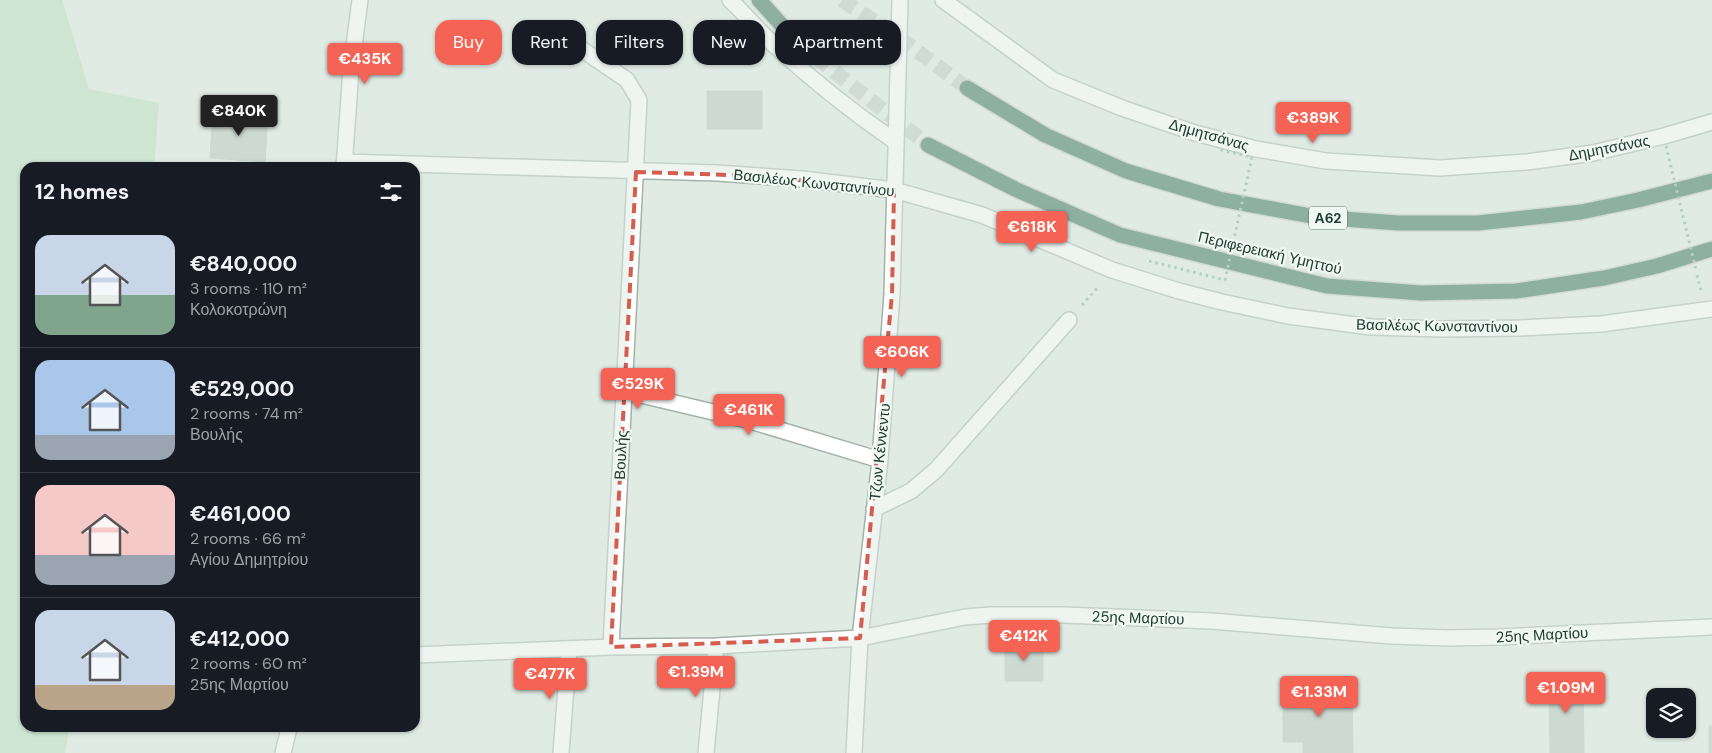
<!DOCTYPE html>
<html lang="en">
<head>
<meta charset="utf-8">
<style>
  :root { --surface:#171b24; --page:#20242c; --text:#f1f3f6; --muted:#9ea1a6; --line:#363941; --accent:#f56354 }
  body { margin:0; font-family:"DM Sans",sans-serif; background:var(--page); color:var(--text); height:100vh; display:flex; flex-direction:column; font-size:19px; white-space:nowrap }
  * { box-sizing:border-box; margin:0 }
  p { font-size:16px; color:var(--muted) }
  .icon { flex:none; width:28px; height:28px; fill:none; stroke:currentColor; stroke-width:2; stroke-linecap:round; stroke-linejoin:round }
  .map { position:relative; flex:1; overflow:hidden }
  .side { position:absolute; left:20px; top:162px; width:400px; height:570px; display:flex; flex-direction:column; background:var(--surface); border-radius:15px; box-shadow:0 1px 4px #0004 }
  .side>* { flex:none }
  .top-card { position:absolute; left:435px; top:20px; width:475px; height:45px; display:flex; gap:10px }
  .buttons { position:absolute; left:1646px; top:688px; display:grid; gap:10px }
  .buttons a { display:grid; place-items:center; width:50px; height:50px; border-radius:10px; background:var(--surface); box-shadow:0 1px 4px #0004; font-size:25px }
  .price { position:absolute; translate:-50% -42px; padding:0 11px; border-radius:5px; background:var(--accent); color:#fff; font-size:16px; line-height:32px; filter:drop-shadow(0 1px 2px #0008) }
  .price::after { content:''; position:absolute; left:50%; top:30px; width:15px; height:11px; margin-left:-8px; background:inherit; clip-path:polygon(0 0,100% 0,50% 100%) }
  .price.active { background:#222; color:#fff }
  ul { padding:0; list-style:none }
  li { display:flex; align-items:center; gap:15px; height:125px; padding:0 15px }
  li+li { border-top:1px solid var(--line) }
  li span { display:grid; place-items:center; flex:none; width:140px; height:100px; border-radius:15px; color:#555 }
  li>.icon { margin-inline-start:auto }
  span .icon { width:60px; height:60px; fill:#fffc; stroke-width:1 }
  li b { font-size:21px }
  h2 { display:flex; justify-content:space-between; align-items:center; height:60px; padding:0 15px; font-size:21px }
  .pill { padding:0 18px; border-radius:15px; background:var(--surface); box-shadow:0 1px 4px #0004; font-size:18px; line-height:45px }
  .pill.active { background:var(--accent); color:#fff }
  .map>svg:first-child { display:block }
  .green { fill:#b8ddbc }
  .building { fill:#b5c6bd; stroke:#b2c5ba }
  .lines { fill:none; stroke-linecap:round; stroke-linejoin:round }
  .highway-tunnel { stroke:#bac8c0; stroke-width:15; stroke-dasharray:15 8; stroke-linecap:butt }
  .street-casing { stroke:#a3b3aa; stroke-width:18 }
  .highway-casing { stroke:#c1c8c5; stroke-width:18 }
  .path { stroke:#7fb099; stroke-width:3; stroke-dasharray:2.5 4; stroke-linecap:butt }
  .street { stroke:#fff; stroke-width:15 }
  .highway { stroke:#2b6953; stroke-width:15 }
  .path-bridge { stroke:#7fb099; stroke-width:3; stroke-dasharray:2.5 4; stroke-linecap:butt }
  .marked { fill:none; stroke:#d55d4f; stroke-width:4; stroke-dasharray:10 6; stroke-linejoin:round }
  .labels { text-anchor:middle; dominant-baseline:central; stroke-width:4.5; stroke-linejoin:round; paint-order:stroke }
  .shield { fill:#f0f8f3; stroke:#5e746a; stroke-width:1 }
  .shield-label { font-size:14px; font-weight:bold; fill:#203c30 }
  .street-label { font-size:15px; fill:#203c30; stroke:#f0f8f3 }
</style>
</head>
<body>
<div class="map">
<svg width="1712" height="753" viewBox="0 0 1712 753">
  <rect width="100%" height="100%" fill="#e0ebe4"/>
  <!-- green -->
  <path class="green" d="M 0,0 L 62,0 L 89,89 L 159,103 L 154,167 L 25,168 L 25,728 L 69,728 L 65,753 L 0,753 Z"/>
  <!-- building -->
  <path class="building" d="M 707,91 L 762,91 L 762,129 L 707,129 Z
    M 213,112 L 268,115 L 265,162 L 210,158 Z
    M 1005,643 L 1043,643 L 1043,681 L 1005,681 Z
    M 1549,676 L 1583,676 L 1584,753 L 1550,753 Z
    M 1352,685 L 1353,753 L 1303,753 L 1303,742 L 1283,742 L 1283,686 Z
    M 1709,726 L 1712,726 L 1712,753 L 1709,753 Z"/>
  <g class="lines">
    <!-- highway-tunnel -->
    <path class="highway-tunnel" d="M 842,0 L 901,39 L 967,88
      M 798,43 L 928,145"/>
    <!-- street casing -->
    <g class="street-casing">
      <path id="street" d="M 730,0 C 745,14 758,30 773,44 C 812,80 852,112 896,142
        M 943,0 L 1053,80 L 1122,108 L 1195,133 L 1256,149 L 1326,161 L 1440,168 L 1527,162 L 1593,153 L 1664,136 L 1712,122
        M 552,29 L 627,80 L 639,100 L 611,647
        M 344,162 L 717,173 L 802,179 L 894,190 L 982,215 L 1112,270 L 1179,291 L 1222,302 L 1288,316 L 1371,327 L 1443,329 L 1519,328 L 1601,324 L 1712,309
        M 344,168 L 351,69 L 360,0
        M 624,391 L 747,420 L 880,460
        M 874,509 L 911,491 L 936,470 L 1069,320
        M 415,655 L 611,647 L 716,646 L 860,638 L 965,617 L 991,615 L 1064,615 L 1211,621 L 1392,636 L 1448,638 L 1499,637 L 1712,627
        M 283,753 L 289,728
        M 561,753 L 569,649
        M 706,753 L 716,646
        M 854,753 L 860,638 L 880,460 L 892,294 L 900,0"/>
    </g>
    <!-- highway casing -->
    <g class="highway-casing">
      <path id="highway" d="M 759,0 L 798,43
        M 967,88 L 1045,135 L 1126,171 L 1219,199 L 1316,217 L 1398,223 L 1478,223 L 1581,212 L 1638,200 L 1712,181
        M 928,145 L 1015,189 L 1120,235 L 1327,286 L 1421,293 L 1516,291 L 1604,278 L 1657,266 L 1712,249"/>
    </g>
    <!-- path -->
    <path class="path" d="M 1697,275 L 1701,291
      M 1082,305 L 1098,287"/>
    <!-- street -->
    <use href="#street" class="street"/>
    <!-- highway -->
    <use href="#highway" class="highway"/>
    <!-- path-bridge -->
    <path class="path-bridge" d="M 1666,146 L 1696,270
      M 1149,261 L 1225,280 L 1252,157 L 1220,150"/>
  </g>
  <!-- marked area -->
  <path d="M0 0H1712V753H0ZM 636,172 L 761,176 L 894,190 L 892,294 L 860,638 L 611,647 Z" fill="#e0ebe4" fill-opacity=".55" fill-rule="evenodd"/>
  <path class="marked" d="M 636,172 L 761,176 L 894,190 L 892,294 L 860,638 L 611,647 Z"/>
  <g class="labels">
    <!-- shield labels -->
    <rect class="shield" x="1309" y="206.5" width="38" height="23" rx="4"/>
    <g class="shield-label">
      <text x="1328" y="218">Α62</text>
    </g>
    <!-- street labels -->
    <g class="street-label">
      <text transform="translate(1209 135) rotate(16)">Δημητσάνας</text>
      <text transform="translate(1609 148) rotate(-11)">Δημητσάνας</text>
      <text transform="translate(814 183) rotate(6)">Βασιλέως Κωνσταντίνου</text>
      <text transform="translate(1270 253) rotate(13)">Περιφερειακή Υμηττού</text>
      <text transform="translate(1437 326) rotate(1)">Βασιλέως Κωνσταντίνου</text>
      <text transform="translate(880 452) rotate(-84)">Τζων Κέννεντυ</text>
      <text transform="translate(621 455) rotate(-87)">Βουλής</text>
      <text transform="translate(1138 618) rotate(2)">25ης Μαρτίου</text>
      <text transform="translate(1542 635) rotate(-3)">25ης Μαρτίου</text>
    </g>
  </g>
</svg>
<div class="buttons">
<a><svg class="icon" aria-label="layers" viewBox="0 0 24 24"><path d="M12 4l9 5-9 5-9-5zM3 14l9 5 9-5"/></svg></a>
</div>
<b class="price" style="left:365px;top:85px">€435K</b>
<b class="price active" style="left:239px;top:137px">€840K</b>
<b class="price" style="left:1313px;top:144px">€389K</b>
<b class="price" style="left:1032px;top:253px">€618K</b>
<b class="price" style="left:902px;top:378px">€606K</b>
<b class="price" style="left:638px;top:410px">€529K</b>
<b class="price" style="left:749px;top:436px">€461K</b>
<b class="price" style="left:1024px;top:662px">€412K</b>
<b class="price" style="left:696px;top:698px">€1.39M</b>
<b class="price" style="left:550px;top:700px">€477K</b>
<b class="price" style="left:1566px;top:714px">€1.09M</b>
<b class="price" style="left:1319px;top:718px">€1.33M</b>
<div class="top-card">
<a class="pill active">Buy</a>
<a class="pill">Rent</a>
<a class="pill">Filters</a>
<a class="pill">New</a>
<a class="pill">Apartment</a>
</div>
<section class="side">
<h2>12 homes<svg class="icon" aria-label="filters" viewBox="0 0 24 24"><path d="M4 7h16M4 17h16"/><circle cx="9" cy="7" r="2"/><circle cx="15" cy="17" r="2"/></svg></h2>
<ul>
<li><span style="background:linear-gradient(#c9d6e8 60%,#7fa58c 0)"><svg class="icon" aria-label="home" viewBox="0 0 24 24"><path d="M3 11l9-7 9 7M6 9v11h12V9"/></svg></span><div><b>€840,000</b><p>3 rooms · 110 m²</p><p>Κολοκοτρώνη</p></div></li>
<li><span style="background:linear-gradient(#a9c7e8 75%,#9aa5b1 0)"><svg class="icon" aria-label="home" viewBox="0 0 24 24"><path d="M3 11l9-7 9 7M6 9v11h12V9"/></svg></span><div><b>€529,000</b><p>2 rooms · 74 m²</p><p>Βουλής</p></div></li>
<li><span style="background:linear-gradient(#f6c9c9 70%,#9aa5b1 0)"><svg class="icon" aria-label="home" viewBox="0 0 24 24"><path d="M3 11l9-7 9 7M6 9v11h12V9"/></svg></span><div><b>€461,000</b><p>2 rooms · 66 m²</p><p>Αγίου Δημητρίου</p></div></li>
<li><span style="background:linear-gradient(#c9d6e8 75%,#b9a48a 0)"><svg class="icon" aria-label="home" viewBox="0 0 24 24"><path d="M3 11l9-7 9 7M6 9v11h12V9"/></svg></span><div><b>€412,000</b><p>2 rooms · 60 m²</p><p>25ης Μαρτίου</p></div></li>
</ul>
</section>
</div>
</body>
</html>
